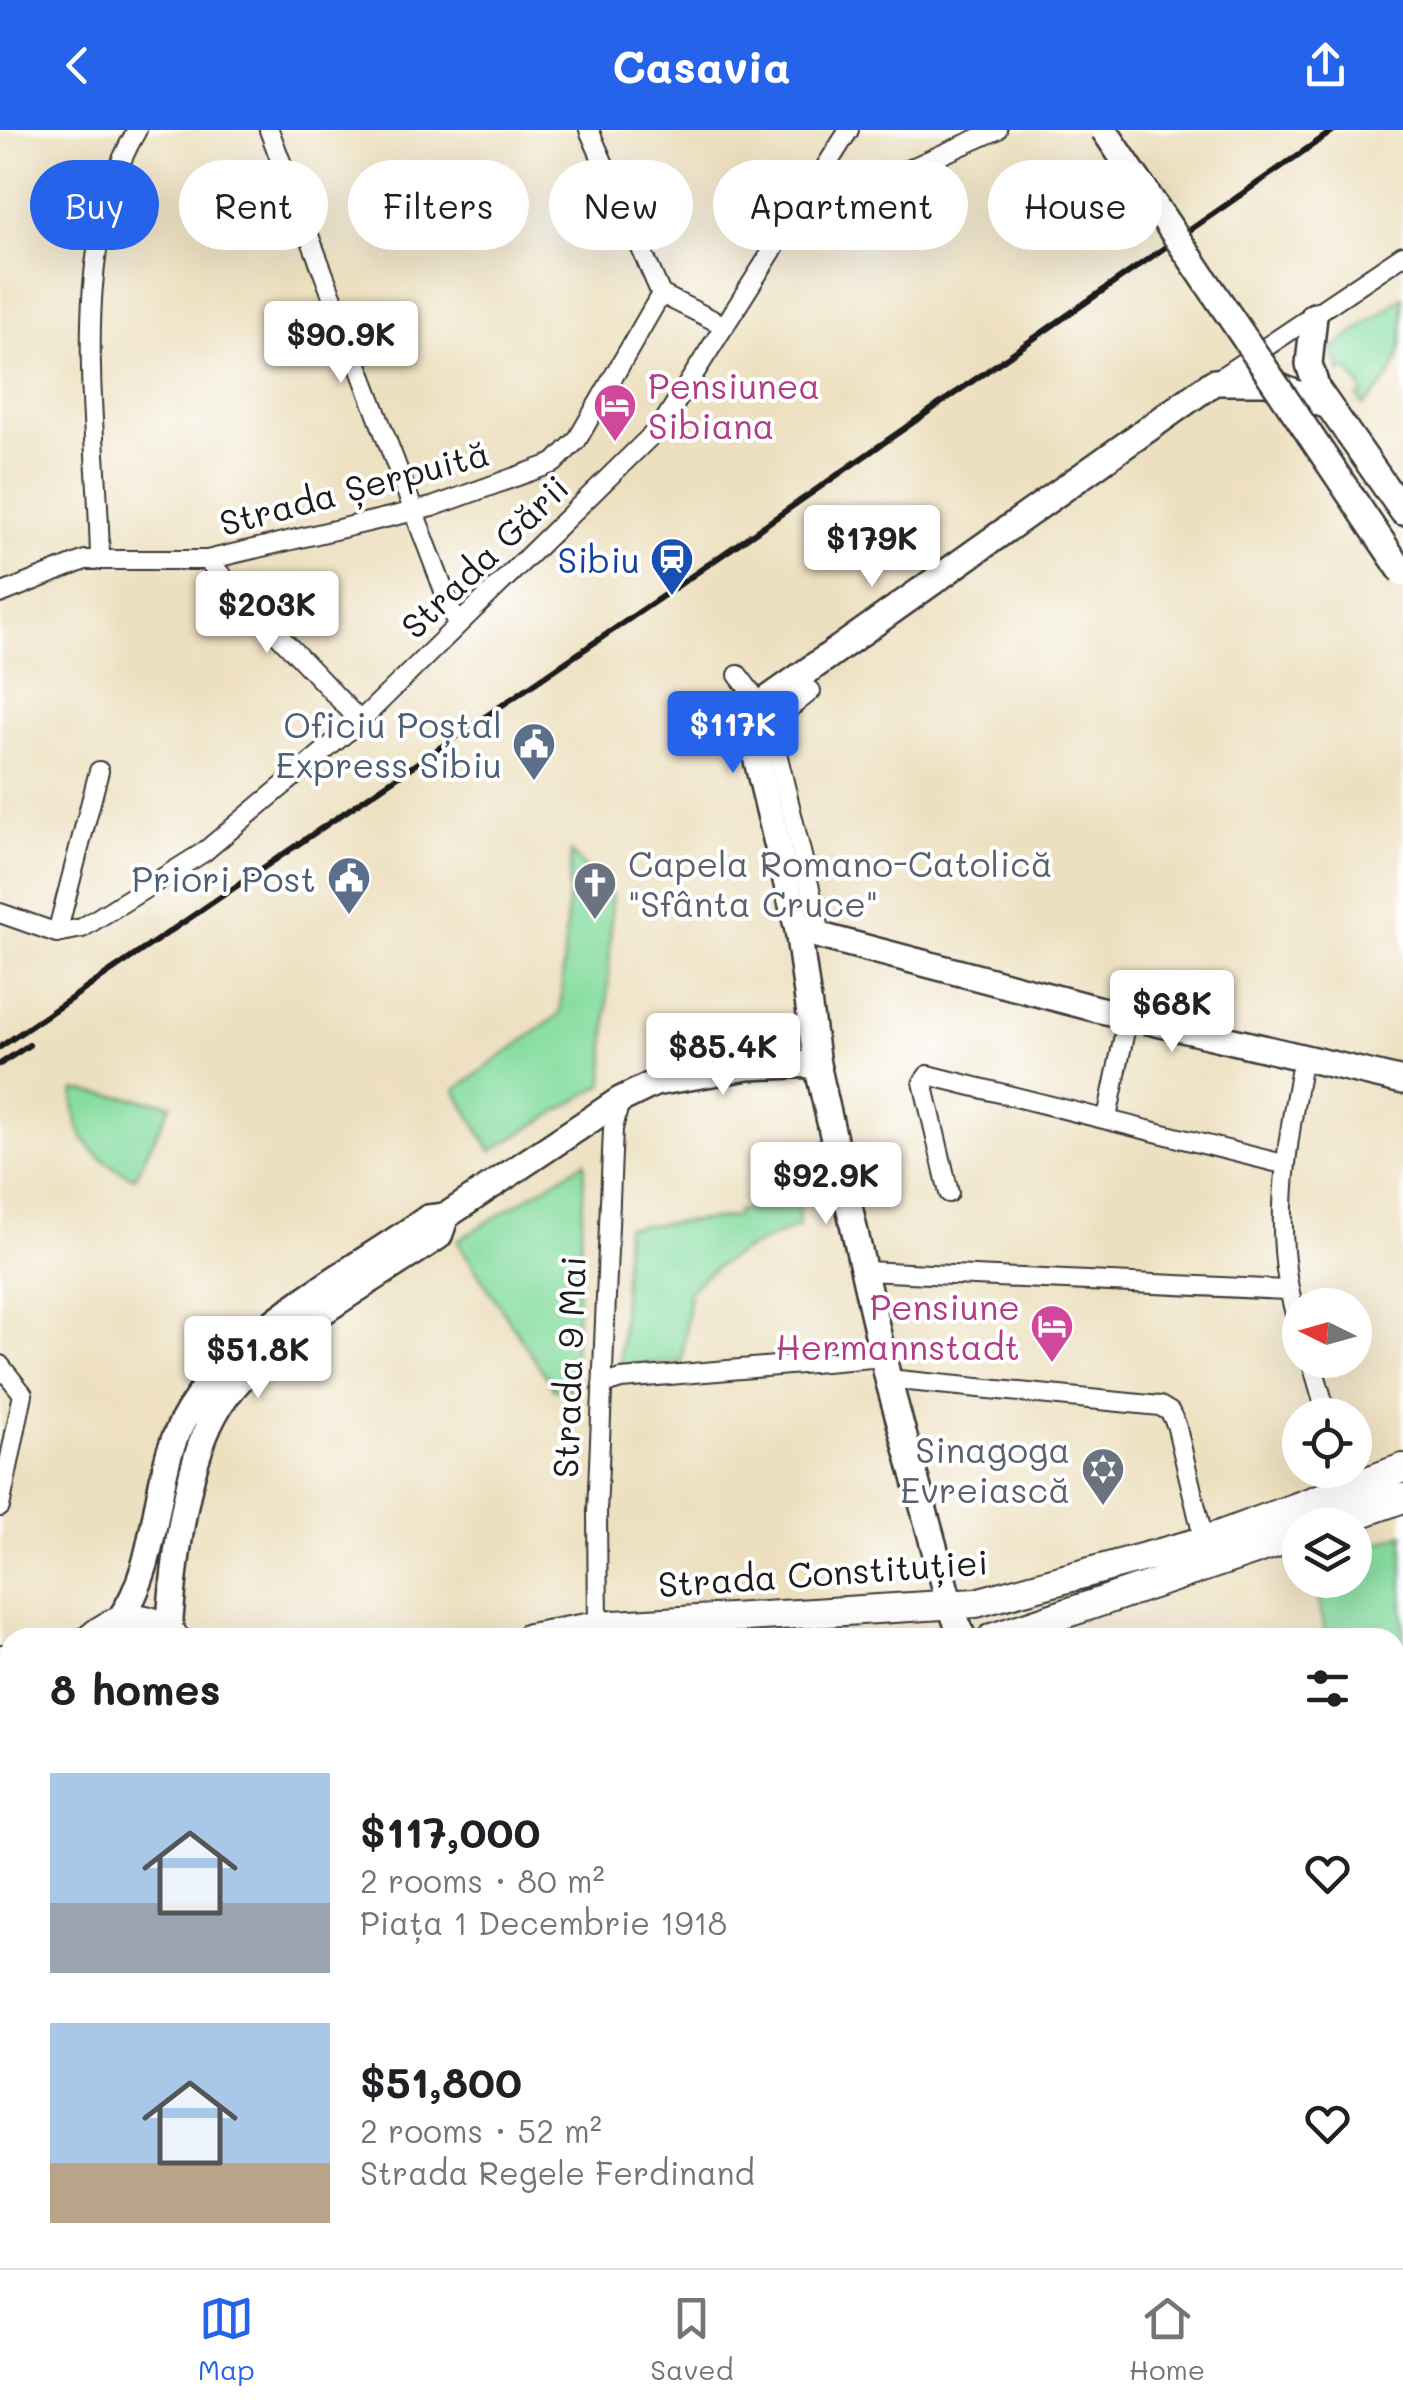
<!DOCTYPE html>
<html lang="en">
<head>
<meta charset="utf-8">
<style>
  :root { --surface:#fff; --page:#f6f6f6; --text:#202124; --muted:#757577; --line:#e0e0e0; --accent:#2563eb }
  body { margin:0; font-family:Mali,sans-serif; background:var(--page); color:var(--text); height:100vh; display:flex; flex-direction:column; font-size:38px; white-space:nowrap }
  * { box-sizing:border-box; margin:0 }
  p { font-size:32px; color:var(--muted) }
  .icon { flex:none; width:55px; height:55px; fill:none; stroke:currentColor; stroke-width:2; stroke-linecap:round; stroke-linejoin:round }
  .map { position:relative; flex:1; overflow:hidden }
  .sheet { position:absolute; left:0px; top:1498px; width:1405px; height:642px; display:flex; flex-direction:column; background:var(--surface); border-radius:30px 30px 0 0; box-shadow:0 10px 40px #0002 }
  .sheet>* { flex:none }
  .hud { position:absolute; left:30px; top:30px; width:1345px; height:90px; display:flex; gap:20px }
  .needle { width:65px; rotate:275deg }
  .fabs { position:absolute; left:1282px; top:1158px; display:grid; gap:20px }
  .fabs a { display:grid; place-items:center; width:90px; height:90px; border-radius:50%; background:var(--surface); box-shadow:0 10px 40px #0002; font-size:50px }
  .price { position:absolute; translate:-50% -85px; padding:0 22px; border-radius:10px; background:#fff; color:#222; font-size:32px; line-height:65px; filter:drop-shadow(0 2px 5px #0008) }
  .price::after { content:''; position:absolute; left:50%; top:60px; width:30px; height:22px; margin-left:-15px; background:inherit; clip-path:polygon(0 0,100% 0,50% 100%) }
  .price.current { background:var(--accent); color:#fff }
  ul { padding:0; list-style:none }
  li { display:flex; align-items:center; gap:30px; height:250px; padding:0 50px }
  li span { display:grid; place-items:center; flex:none; width:280px; height:200px; border-radius:0px; color:#555 }
  li>.icon { margin-inline-start:auto }
  span .icon { width:120px; height:120px; fill:#fffc; stroke-width:1 }
  li b { font-size:42px }
  h2 { display:flex; justify-content:space-between; align-items:center; height:120px; padding:0 50px; font-size:42px }
  .chip { padding:0 35px; border-radius:45px; background:var(--surface); box-shadow:0 10px 40px #0002; font-size:35px; line-height:90px }
  .chip.current { background:var(--accent); color:#fff }
  header { display:flex; justify-content:space-between; align-items:center; height:130px; padding:0 50px; background:var(--accent); color:#fff; font-size:45px; font-weight:700 }
  .dock { display:flex; justify-content:space-around; align-items:center; height:140px; border-top:2px solid var(--line); background:var(--surface); font-size:28px; color:var(--muted) }
  .dock a { display:grid; justify-items:center; gap:5px }
  .dock .current { color:var(--accent) }
  .map>svg:first-child { display:block }
  .green { fill:#87dda0; stroke:#527c5e; stroke-width:2.5 }
  .lines { fill:none; stroke-linecap:round; stroke-linejoin:round }
  .street-casing { stroke:#3b3935; stroke-width:22 }
  .secondary-casing { stroke:#3b3935; stroke-width:30 }
  .primary-casing { stroke:#3b3935; stroke-width:32 }
  .street { stroke:#fff; stroke-width:18 }
  .secondary { stroke:#fff; stroke-width:25 }
  .primary { stroke:#fff; stroke-width:28 }
  .rail { stroke:#1c1c1c; stroke-width:6 }
  .secondary-bridge-casing { stroke:#3b3935; stroke-width:30; stroke-linecap:butt }
  .secondary-bridge { stroke:#fff; stroke-width:25 }
  .labels { text-anchor:middle; dominant-baseline:central; stroke-width:8; stroke-linejoin:round; paint-order:stroke }
  .hotel-label { font-size:35px; fill:#b23c85; stroke:#fff; text-anchor:start }
  .street-label { font-size:35px; fill:#1c1c1c; stroke:#fff }
  .transit-label { font-size:35px; fill:#164399; stroke:#fff; text-anchor:end }
  .service-label { font-size:35px; fill:#4e5e75; stroke:#fff; text-anchor:end }
  .worship-label { font-size:35px; fill:#5b616d; stroke:#fff; text-anchor:start }
</style>
</head>
<body>
<header><svg class="icon" aria-label="back" viewBox="0 0 24 24"><path d="M15 5l-7 7 7 7"/></svg>Casavia<svg class="icon" aria-label="share" viewBox="0 0 24 24"><path d="M12 15V3M7 8l5-5 5 5M5 13v7h14v-7"/></svg></header>
<div class="map">
<svg width="1403" height="2138" viewBox="0 0 1403 2138">
  <rect width="100%" height="100%" fill="#fff"/>
  <filter id="ink" filterUnits="userSpaceOnUse"><feTurbulence type="fractalNoise" baseFrequency=".01" numOctaves="2"/><feDisplacementMap in="SourceGraphic" scale="20" xChannelSelector="R" yChannelSelector="G"/><feConvolveMatrix kernelMatrix="1 2 1 2 8 2 1 2 1" color-interpolation-filters="sRGB"/></filter>
  <filter id="wash" filterUnits="userSpaceOnUse"><feTurbulence type="fractalNoise" baseFrequency=".0048" numOctaves="4" result="noise"/><feDisplacementMap in="SourceGraphic" scale="40" xChannelSelector="R" yChannelSelector="G"/><feGaussianBlur stdDeviation="2.25" result="paint"/><feColorMatrix in="noise" values="0 0 0 0 0 0 0 0 0 0 0 0 0 0 0 0 0 1.4 0 .05"/><feComposite in="paint" operator="in"/></filter>
  <g filter="url(#wash)">
    <rect width="100%" height="100%" fill="#ede0c0"/>
    <!-- green -->
    <path class="green" d="M 1403,167 C 1403,223 1403,238 1363,276 L 1358,268 L 1364,263 L 1348,239 L 1341,242 L 1332,219 Z
      M 571,723 L 612,765 L 604,954 L 491,1021 L 455,960 L 560,884 Z
      M 75,960 L 171,974 L 134,1048 C 96,1030 70,1007 75,960 Z
      M 585,1032 L 572,1259 L 554,1259 L 457,1111 Z
      M 798,1075 L 799,1096 C 760,1112 718,1129 690,1160 L 682,1232 L 620,1235 L 626,1097 L 736,1087 L 737,1081 Z
      M 1403,1404 L 1403,1597 L 1395,1599 L 1395,1508 L 1326,1507 L 1315,1450 L 1355,1450 L 1355,1422 Z"/>
  </g>
  <g filter="url(#ink)">
    <g class="lines">
      <!-- street casing -->
      <g class="street-casing">
        <path id="street" d="M 269,0 L 457,495
          M 589,0 L 661,164
          M 798,82 L 826,76 L 997,0
          M 661,164 L 725,196
          M 1214,252 L 1403,125
          M 100,429 C 98,293 65,122 137,0
          M 207,430 L 360,591
          M 0,464 L 85,430 L 207,430 L 432,377 L 554,333 L 577,310 L 661,164
          M 738,545 L 754,566 L 750,582
          M 751,583 L 765,587 L 770,594 L 822,808
          M 770,594 L 811,561
          M 0,783 L 57,803 L 82,798 L 204,722 L 360,591 L 661,296 L 849,0
          M 57,803 L 99,641
          M 1107,988 L 1128,886
          M 949,1063 L 923,952 L 928,945 L 1283,1034
          M 865,1141 L 1286,1160
          M 1300,1200 C 1269,1111 1286,1017 1303,927
          M 1311,1230 L 1327,1285
          M 0,1235 L 23,1264 L 0,1377
          M 888,1249 L 1160,1276 L 1170,1282 L 1176,1294 L 1204,1411
          M 602,1255 L 621,1249 L 884,1227
          M 598,1496 L 597,1383 L 613,999 L 620,970
          M 0,1524 L 10,1525
          M 1396,1784 L 1403,1795
          M 0,1980 L 10,1967
          M 0,2025 L 10,2025
          M 1273,2130 L 1278,2138
          M 104,2138 L 104,2130
          M 890,2138 L 890,2130
          M 1130,2138 L 1130,2130"/>
      </g>
      <!-- secondary casing -->
      <g class="secondary-casing">
        <path id="secondary" d="M 1314,186 L 1309,234 L 1317,259 L 1403,382
          M 798,800 L 1097,879 L 1403,951
          M 120,1489 C 154,1441 153,1377 170,1321 C 204,1215 341,1150 428,1088 L 446,1086 L 620,970 L 655,953 L 748,937 L 817,934
          M 169,1501 C 174,1438 184,1341 214,1285 C 252,1215 372,1152 439,1106 L 446,1086
          M 963,1508 L 950,1475 L 888,1249 L 817,934 L 798,800 L 754,618 L 758,587 L 768,569 L 1214,252 L 1267,252 L 1328,276
          M 558,2138 L 558,2130"/>
      </g>
      <!-- primary casing -->
      <g class="primary-casing">
        <path id="primary" d="M 1328,1395 L 1403,1368
          M 91,1508 C 118,1484 149,1481 175,1508
          M 529,1508 L 598,1496 L 976,1473 L 1204,1411 L 1403,1338
          M 992,1508 L 1300,1405
          M 0,1544 L 10,1541
          M 0,1721 L 10,1711"/>
      </g>
      <!-- street -->
      <use href="#street" class="street"/>
      <!-- secondary -->
      <use href="#secondary" class="secondary"/>
      <!-- primary -->
      <use href="#primary" class="primary"/>
      <!-- rail -->
      <path class="rail" d="M 0,917 L 676,457 L 1334,0
        M 0,934 L 29,915"/>
      <!-- secondary-bridge casing -->
      <g class="secondary-bridge-casing">
        <path id="secondary-bridge" d="M 1104,0 L 1403,443"/>
      </g>
      <!-- secondary-bridge -->
      <use href="#secondary-bridge" class="secondary-bridge"/>
    </g>
  </g>
  <!-- icons -->
  <defs>
    <g id="hotel-pin" transform="scale(2.25)"><path d="M0 17L-7.5 6A9.5 9.5 0 1 1 7.5 6Z" fill="#d1479c" stroke="#fff"/><path d="M-6-4.5h1.5V1H6V5H4.5V3h-9V5H-6ZM-4 0a1.8 1.8 0 1 1 3.6 0ZM.5 0V-2.5h3Q6-2.5 6 0Z" fill="#fff"/></g>
    <g id="station-pin" transform="scale(2.25)"><path d="M0 17L-7.5 6A9.5 9.5 0 1 1 7.5 6Z" fill="#1a4fb4" stroke="#fff"/><path d="M-3-6H3Q5-6 5-4V2Q5 4 3 4L4.5 6H3L1.5 4h-3L-3 6H-4.5L-3 4Q-5 4-5 2V-4Q-5-6-3-6ZM-3.5-4v3h7v-3ZM-3.5 1v1.5H-2V1ZM2 1v1.5H3.5V1Z" fill="#fff"/></g>
    <g id="civic-pin" transform="scale(2.25)"><path d="M0 17L-7.5 6A9.5 9.5 0 1 1 7.5 6Z" fill="#5c6f8a" stroke="#fff"/><path d="M-.6-6.5H3V-4.5H.6V-3L4-1V1h2V6H-6V1h2V-1L-.6-3ZM-1.2 2.5V6h2.4V2.5Z" fill="#fff"/></g>
    <g id="church-pin" transform="scale(2.25)"><path d="M0 17L-7.5 6A9.5 9.5 0 1 1 7.5 6Z" fill="#6b7280" stroke="#fff"/><path d="M-1.2-6h2.4v3.5h3.3v2.4h-3.3V6h-2.4V-.1h-3.3v-2.4h3.3Z" fill="#fff"/></g>
    <g id="synagogue-pin" transform="scale(2.25)"><path d="M0 17L-7.5 6A9.5 9.5 0 1 1 7.5 6Z" fill="#6b7280" stroke="#fff"/><path d="M0-6.5L5.6 3.2H-5.6ZM0 6.5L5.6-3.2H-5.6Z" fill="#fff"/></g>
  </defs>
  <g fill-rule="evenodd">
    <use href="#hotel-pin" x="615" y="275"/>
    <use href="#station-pin" x="672" y="429"/>
    <use href="#civic-pin" x="534" y="614"/>
    <use href="#civic-pin" x="349" y="748"/>
    <use href="#church-pin" x="595" y="753"/>
    <use href="#hotel-pin" x="1052" y="1196"/>
    <use href="#synagogue-pin" x="1103" y="1339"/>
  </g>
  <g class="labels">
    <!-- hotel labels -->
    <g class="hotel-label">
      <text x="648" y="255">Pensiunea<tspan x="648" dy="40">Sibiana</tspan></text>
      <text x="1020" y="1176" text-anchor="end">Pensiune<tspan x="1020" dy="40">Hermannstadt</tspan></text>
    </g>
    <!-- street labels -->
    <g class="street-label">
      <text transform="translate(354 357) rotate(-15)">Strada Șerpuită</text>
      <text transform="translate(484 426) rotate(-44)">Strada Gării</text>
      <text transform="translate(568 1237) rotate(-88)">Strada 9 Mai</text>
      <text transform="translate(823 1442) rotate(-4)">Strada Constituției</text>
    </g>
    <!-- transit labels -->
    <g class="transit-label">
      <text x="640" y="429">Sibiu</text>
    </g>
    <!-- service labels -->
    <g class="service-label">
      <text x="502" y="594">Oficiu Poștal<tspan x="502" dy="40">Express Sibiu</tspan></text>
      <text x="316" y="748">Priori Post</text>
    </g>
    <!-- worship labels -->
    <g class="worship-label">
      <text x="628" y="733">Capela Romano-Catolică<tspan x="628" dy="40">"Sfânta Cruce"</tspan></text>
      <text x="1070" y="1319" text-anchor="end">Sinagoga<tspan x="1070" dy="40">Evreiască</tspan></text>
    </g>
  </g>
</svg>
<div class="fabs">
<a><svg class="needle" viewBox="-14 -14 28 28"><path d="M0-13l5 13h-10z" fill="#e53935"/><path d="M0 13l5-13h-10z" fill="#757577"/></svg></a>
<a><svg class="icon" aria-label="locate" viewBox="0 0 24 24"><circle cx="12" cy="12" r="6"/><path d="M12 2v4M12 18v4M2 12h4M18 12h4"/></svg></a>
<a><svg class="icon" aria-label="layers" viewBox="0 0 24 24"><path d="M12 4l9 5-9 5-9-5zM3 14l9 5 9-5"/></svg></a>
</div>
<b class="price" style="left:341px;top:256px">$90.9K</b>
<b class="price" style="left:872px;top:460px">$179K</b>
<b class="price" style="left:267px;top:526px">$203K</b>
<b class="price current" style="left:733px;top:646px">$117K</b>
<b class="price" style="left:1172px;top:925px">$68K</b>
<b class="price" style="left:723px;top:968px">$85.4K</b>
<b class="price" style="left:826px;top:1097px">$92.9K</b>
<b class="price" style="left:258px;top:1271px">$51.8K</b>
<div class="hud">
<a class="chip current">Buy</a>
<a class="chip">Rent</a>
<a class="chip">Filters</a>
<a class="chip">New</a>
<a class="chip">Apartment</a>
<a class="chip">House</a>
</div>
<section class="sheet">
<h2>8 homes<svg class="icon" aria-label="filters" viewBox="0 0 24 24"><path d="M4 7h16M4 17h16"/><circle cx="9" cy="7" r="2"/><circle cx="15" cy="17" r="2"/></svg></h2>
<ul>
<li><span style="background:linear-gradient(#a9c7e8 65%,#9aa5b1 0)"><svg class="icon" aria-label="home" viewBox="0 0 24 24"><path d="M3 11l9-7 9 7M6 9v11h12V9"/></svg></span><div><b>$117,000</b><p>2 rooms · 80 m²</p><p>Piața 1 Decembrie 1918</p></div><svg class="icon" aria-label="heart" viewBox="0 0 24 24"><path d="M12 20l-8-8c-3-5 5-10 8-4 3-6 11-1 8 4z"/></svg></li>
<li><span style="background:linear-gradient(#a9c7e8 70%,#b9a48a 0)"><svg class="icon" aria-label="home" viewBox="0 0 24 24"><path d="M3 11l9-7 9 7M6 9v11h12V9"/></svg></span><div><b>$51,800</b><p>2 rooms · 52 m²</p><p>Strada Regele Ferdinand</p></div><svg class="icon" aria-label="heart" viewBox="0 0 24 24"><path d="M12 20l-8-8c-3-5 5-10 8-4 3-6 11-1 8 4z"/></svg></li>
</ul>
</section>
</div>
<nav class="dock">
<a class="current"><svg class="icon" aria-label="map" viewBox="0 0 24 24"><path d="M3 6l6-2 6 2 6-2v14l-6 2-6-2-6 2zM9 4v14M15 6v14"/></svg>Map</a>
<a><svg class="icon" aria-label="saved" viewBox="0 0 24 24"><path d="M7 4h10v16l-5-4-5 4z"/></svg>Saved</a>
<a><svg class="icon" aria-label="home" viewBox="0 0 24 24"><path d="M3 11l9-7 9 7M6 9v11h12V9"/></svg>Home</a>
</nav>
</body>
</html>
